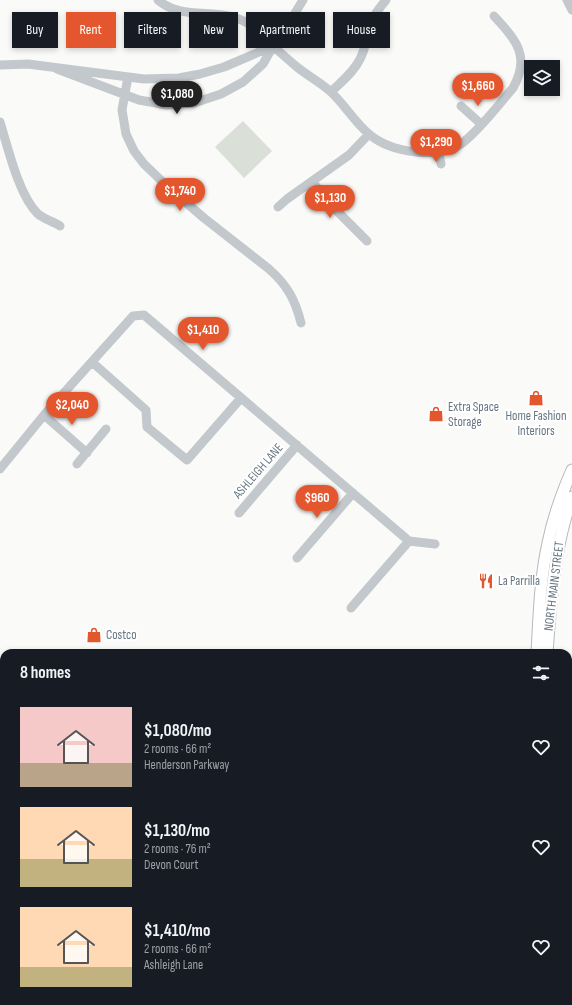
<!DOCTYPE html>
<html lang="en">
<head>
<meta charset="utf-8">
<style>
  :root { --surface:#171b24; --page:#20242c; --text:#f1f3f6; --muted:#9ea1a6; --accent:#e4572e }
  body { margin:0; font-family:"Sofia Sans Condensed",sans-serif; background:var(--page); color:var(--text); height:100vh; display:flex; flex-direction:column; font-size:15px; white-space:nowrap }
  * { box-sizing:border-box; margin:0 }
  p { font-size:13px; color:var(--muted) }
  .icon { flex:none; width:22px; height:22px; fill:none; stroke:currentColor; stroke-width:2; stroke-linecap:round; stroke-linejoin:round }
  .map { position:relative; flex:1; overflow:hidden }
  .drawer { position:absolute; left:0px; top:649px; width:572px; height:356px; display:flex; flex-direction:column; background:var(--surface); border-radius:12px 12px 0 0; box-shadow:0 2px 6px #0003 }
  .drawer>* { flex:none }
  .hud { position:absolute; left:12px; top:12px; width:548px; height:36px; display:flex; gap:8px }
  .fabs { position:absolute; left:524px; top:60px; display:grid; gap:8px }
  .fabs a { display:grid; place-items:center; width:36px; height:36px; border-radius:0px; background:var(--surface); box-shadow:0 2px 6px #0003; font-size:20px }
  .price { position:absolute; translate:-50% -34px; padding:0 9px; border-radius:14px; background:var(--accent); color:#fff; font-size:13px; line-height:26px; filter:drop-shadow(0 1px 2px #0008) }
  .price::after { content:''; position:absolute; left:50%; top:24px; width:12px; height:9px; margin-left:-6px; background:inherit; clip-path:polygon(0 0,100% 0,50% 100%) }
  .price.current { background:#222; color:#fff }
  ul { padding:0; list-style:none }
  li { display:flex; align-items:center; gap:12px; height:100px; padding:0 20px }
  li span { display:grid; place-items:center; flex:none; width:112px; height:80px; border-radius:0px; color:#555 }
  li>.icon { margin-inline-start:auto }
  span .icon { width:48px; height:48px; fill:#fffc; stroke-width:1 }
  li b { font-size:17px }
  h2 { display:flex; justify-content:space-between; align-items:center; height:48px; padding:0 20px; font-size:17px }
  .tag { padding:0 14px; border-radius:0px; background:var(--surface); box-shadow:0 2px 6px #0003; font-size:14px; line-height:36px }
  .tag.current { background:var(--accent); color:#fff }
  .map>svg:first-child { display:block }
  .green { fill:#dadfd7 }
  .lines { fill:none; stroke-linecap:round; stroke-linejoin:round }
  .major-casing { stroke:#b5babe; stroke-width:13 }
  .minor { stroke:#c3c8cc; stroke-width:9 }
  .major { stroke:#fff; stroke-width:11 }
  .labels { text-anchor:middle; dominant-baseline:central; stroke-width:4; stroke-linejoin:round; paint-order:stroke }
  .poi-label { font-size:13px; fill:#657683; stroke:#fff; text-anchor:start }
  .street-label { font-size:13px; fill:#657683; stroke:#fff }
</style>
</head>
<body>
<div class="map">
<svg width="572" height="1005" viewBox="0 0 572 1005">
  <rect width="100%" height="100%" fill="#fafaf8"/>
  <!-- green -->
  <path class="green" d="M 243,121 L 272,151 L 244,178 L 215,147 Z"/>
  <g class="lines">
    <!-- major casing -->
    <g class="major-casing">
      <path id="major" d="M 537,653 C 539,616 540,579 548,543 C 553,518 562,493 572,470
        M 547,653 C 551,599 554,548 572,497
        M 0,864 L 4,864
        M 0,877 L 4,877
        M 509,1005 L 511,1001"/>
    </g>
    <!-- minor -->
    <path class="minor" d="M 158,0 C 183,22 220,6 247,23 C 252,26 257,31 261,35 C 273,46 285,57 297,67 C 308,76 320,82 331,92 C 345,105 355,123 370,135 C 391,152 438,160 461,144 C 478,132 499,104 513,88 C 531,56 516,40 494,16
      M 567,0 L 572,10
      M 0,65 L 28,64 L 144,79 L 179,78 L 200,74 L 224,67 L 273,46
      M 57,69 L 139,100 L 167,105 L 194,103 L 221,94 L 243,82 L 263,64 L 273,46 L 286,28 L 303,0
      M 128,77 L 122,110 L 126,134 L 134,151 L 144,164 L 168,187 L 204,218 L 269,269 C 287,285 295,299 301,323
      M 331,92 C 341,82 354,72 360,59 C 366,48 367,35 371,23 C 374,14 380,7 386,0
      M 461,106 L 481,124
      M 0,122 C 8,148 19,196 38,214 C 44,219 54,222 60,226
      M 439,153 L 441,164
      M 312,181 L 329,203 L 367,241
      M 278,207 L 287,199 L 349,155 L 369,134
      M 92,362 L 146,410 L 147,427 L 187,460 L 241,398
      M 44,415 L 87,453
      M 77,464 L 106,429
      M 0,469 L 44,415 L 133,316 L 144,315 L 409,541 L 435,544
      M 239,513 L 297,445
      M 297,558 L 353,493
      M 351,608 L 409,541
      M 568,904 L 572,905
      M 568,920 L 572,921"/>
    <!-- major -->
    <use href="#major" class="major"/>
  </g>
  <!-- icons -->
  <defs>
    <g id="shop-bare" transform="scale(1.2)"><path d="M-5-2.5h2.3a2.7 3.5 0 0 1 5.4 0H5L5.5 6h-11ZM-1.5-2.5h3a1.5 2.3 0 0 0-3 0Z" fill="#e4572e" stroke="#fff" stroke-width="2.5" paint-order="stroke"/></g>
    <g id="restaurant-bare" transform="scale(1.2)"><path d="M-5-6h1v4h1v-4h1v4h1v-4h1v5L-1.5 .5V6h-2V.5L-5-1ZM5-6V6H3V1.5H1.5Q1.5-4 5-6Z" fill="#e4572e" stroke="#fff" stroke-width="2.5" paint-order="stroke"/></g>
  </defs>
  <g fill-rule="evenodd">
    <use href="#shop-bare" x="536" y="398"/>
    <use href="#shop-bare" x="436" y="414"/>
    <use href="#restaurant-bare" x="486" y="581"/>
    <use href="#shop-bare" x="94" y="635"/>
  </g>
  <g class="labels">
    <!-- poi labels -->
    <g class="poi-label">
      <text x="448" y="407">Extra Space<tspan x="448" dy="15">Storage</tspan></text>
      <text x="536" y="416" text-anchor="middle">Home Fashion<tspan x="536" dy="15">Interiors</tspan></text>
      <text x="498" y="581">La Parrilla</text>
      <text x="106" y="635">Costco</text>
    </g>
    <!-- street labels -->
    <g class="street-label">
      <text transform="translate(258 471) rotate(-49)">ASHLEIGH LANE</text>
      <text transform="translate(554 586) rotate(-83)">NORTH MAIN STREET</text>
    </g>
  </g>
</svg>
<div class="fabs">
<a><svg class="icon" aria-label="layers" viewBox="0 0 24 24"><path d="M12 4l9 5-9 5-9-5zM3 14l9 5 9-5"/></svg></a>
</div>
<b class="price" style="left:478px;top:107px">$1,660</b>
<b class="price current" style="left:177px;top:115px">$1,080</b>
<b class="price" style="left:436px;top:163px">$1,290</b>
<b class="price" style="left:180px;top:212px">$1,740</b>
<b class="price" style="left:330px;top:219px">$1,130</b>
<b class="price" style="left:203px;top:351px">$1,410</b>
<b class="price" style="left:72px;top:426px">$2,040</b>
<b class="price" style="left:317px;top:519px">$960</b>
<div class="hud">
<a class="tag">Buy</a>
<a class="tag current">Rent</a>
<a class="tag">Filters</a>
<a class="tag">New</a>
<a class="tag">Apartment</a>
<a class="tag">House</a>
</div>
<section class="drawer">
<h2>8 homes<svg class="icon" aria-label="filters" viewBox="0 0 24 24"><path d="M4 7h16M4 17h16"/><circle cx="9" cy="7" r="2"/><circle cx="15" cy="17" r="2"/></svg></h2>
<ul>
<li><span style="background:linear-gradient(#f6c9c9 70%,#b9a48a 0)"><svg class="icon" aria-label="home" viewBox="0 0 24 24"><path d="M3 11l9-7 9 7M6 9v11h12V9"/></svg></span><div><b>$1,080/mo</b><p>2 rooms · 66 m²</p><p>Henderson Parkway</p></div><svg class="icon" aria-label="heart" viewBox="0 0 24 24"><path d="M12 20l-8-8c-3-5 5-10 8-4 3-6 11-1 8 4z"/></svg></li>
<li><span style="background:linear-gradient(#ffd9b3 65%,#c2b280 0)"><svg class="icon" aria-label="home" viewBox="0 0 24 24"><path d="M3 11l9-7 9 7M6 9v11h12V9"/></svg></span><div><b>$1,130/mo</b><p>2 rooms · 76 m²</p><p>Devon Court</p></div><svg class="icon" aria-label="heart" viewBox="0 0 24 24"><path d="M12 20l-8-8c-3-5 5-10 8-4 3-6 11-1 8 4z"/></svg></li>
<li><span style="background:linear-gradient(#ffd9b3 75%,#c2b280 0)"><svg class="icon" aria-label="home" viewBox="0 0 24 24"><path d="M3 11l9-7 9 7M6 9v11h12V9"/></svg></span><div><b>$1,410/mo</b><p>2 rooms · 66 m²</p><p>Ashleigh Lane</p></div><svg class="icon" aria-label="heart" viewBox="0 0 24 24"><path d="M12 20l-8-8c-3-5 5-10 8-4 3-6 11-1 8 4z"/></svg></li>
</ul>
</section>
</div>
</body>
</html>
